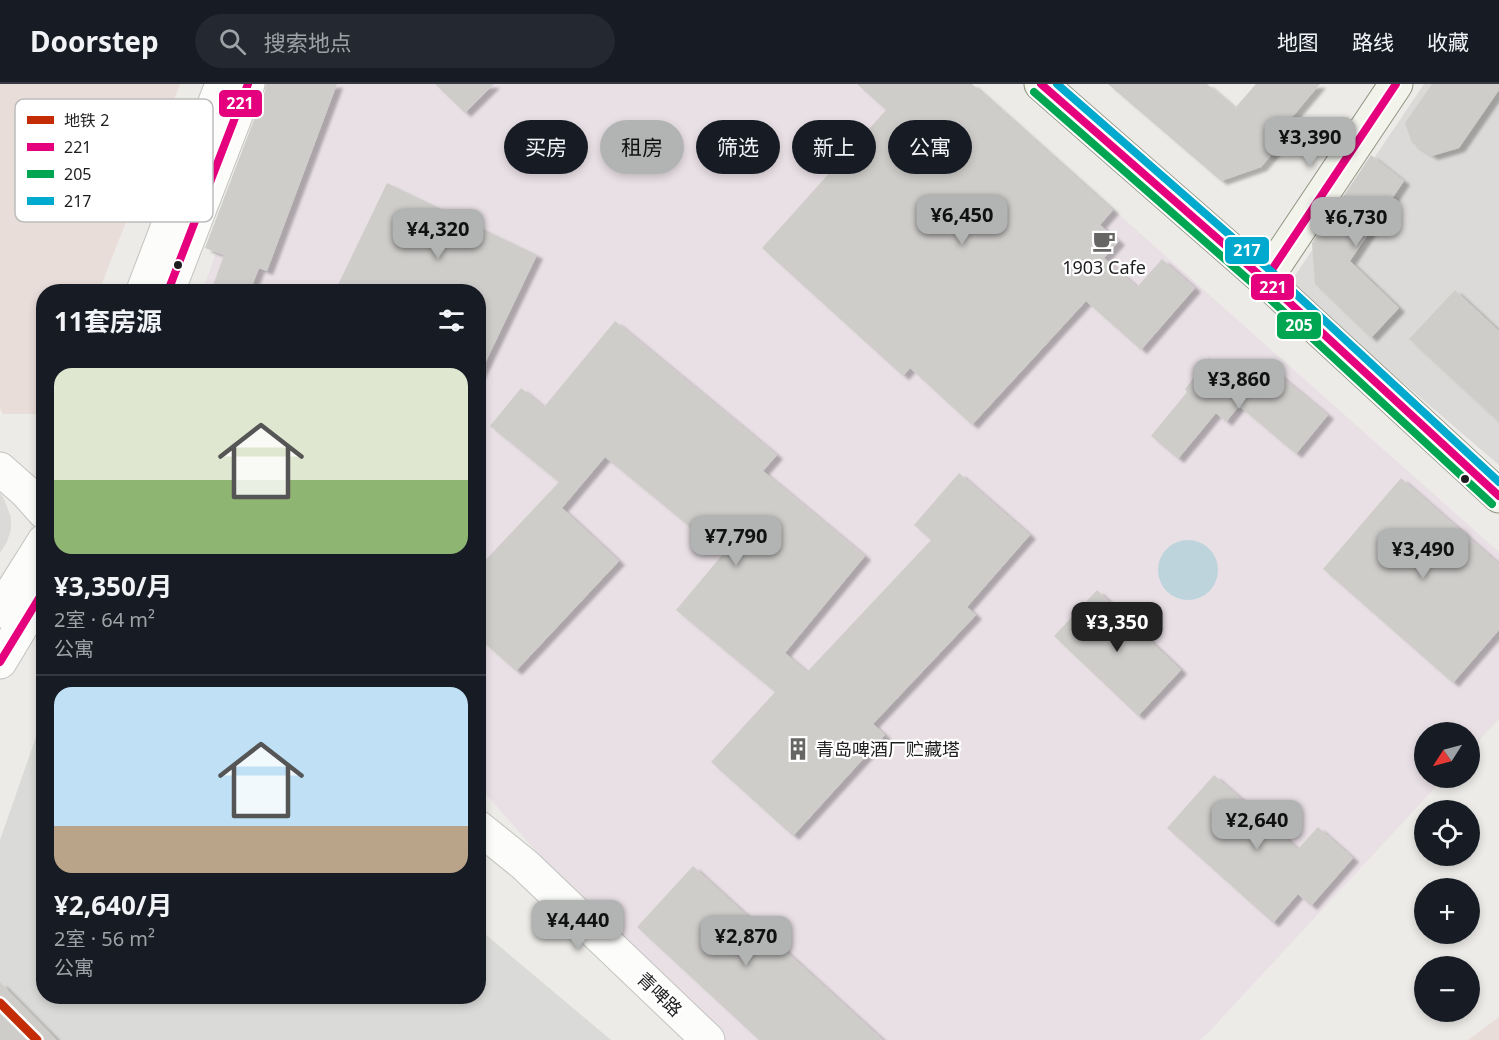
<!DOCTYPE html>
<html lang="zh">
<head>
<meta charset="utf-8">
<style>
  :root { --surface:#171b24; --page:#242831; --text:#f1f3f6; --muted:#9ea1a6; --line:#363941; --accent:#b2b4b4 }
  body { margin:0; font-family:"Noto Sans","Noto Sans SC",sans-serif; background:var(--page); color:var(--text); height:100vh; display:flex; flex-direction:column; font-size:22px; white-space:nowrap }
  * { box-sizing:border-box; margin:0 }
  p { font-size:20px; color:var(--muted) }
  .icon { flex:none; width:33px; height:33px; fill:none; stroke:currentColor; stroke-width:2; stroke-linecap:round; stroke-linejoin:round }
  .map { position:relative; flex:1; overflow:hidden }
  .details { position:absolute; left:36px; top:200px; width:450px; height:720px; display:flex; flex-direction:column; background:var(--surface); border-radius:24px; box-shadow:0 3px 9px #0003 }
  .details>* { flex:none }
  .hud { position:absolute; left:504px; top:36px; width:570px; height:54px; display:flex; gap:12px }
  .needle { width:39px; rotate:234deg }
  .buttons { position:absolute; left:1414px; top:638px; display:grid; gap:12px }
  .buttons a { display:grid; place-items:center; width:66px; height:66px; border-radius:50%; background:var(--surface); box-shadow:0 3px 9px #0003; font-size:30px }
  .price { position:absolute; translate:-50% -51px; padding:0 14px; border-radius:12px; background:var(--accent); color:#111; font-size:20px; line-height:39px; filter:drop-shadow(0 2px 3px #0008) }
  .price::after { content:''; position:absolute; left:50%; top:36px; width:18px; height:14px; margin-left:-9px; background:inherit; clip-path:polygon(0 0,100% 0,50% 100%) }
  .price.current { background:#222; color:#fff }
  ul { padding:0; list-style:none }
  li { display:grid; align-content:center; gap:12px; height:318px; padding:0 18px }
  li+li { border-top:2px solid var(--line) }
  li span { display:grid; place-items:center; height:186px; border-radius:18px; color:#555 }
  li>.icon { margin-inline-start:auto }
  span .icon { width:108px; height:108px; fill:#fffc; stroke-width:1 }
  li b { font-size:26px }
  h2 { display:flex; justify-content:space-between; align-items:center; height:72px; padding:0 18px; font-size:26px }
  .pill { padding:0 21px; border-radius:27px; background:var(--surface); box-shadow:0 3px 9px #0003; font-size:21px; line-height:54px }
  .pill.current { background:var(--accent); color:#111 }
  header { display:flex; align-items:center; gap:36px; box-sizing:border-box; height:84px; padding:0 30px; background:var(--surface); border-bottom:2px solid var(--line) }
  header strong { font-size:28px }
  nav { display:flex; gap:33px; margin-inline-start:auto; font-size:21px }
  .search { width:420px; height:54px; background:var(--page); display:flex; align-items:center; gap:15px; box-sizing:border-box; padding:0 21px; border-radius:33px; color:var(--muted); font-size:22px }
  .map>svg:first-child { display:block }
  .residential { fill:#dbdad8 }
  .commercial { fill:#e9ddd9 }
  .industrial { fill:#e9e0e5 }
  .religious { fill:#dadad8 }
  .water { fill:#bdd4dc }
  .building { fill:#cfcdca; filter:url(#shadow) }
  .lines { fill:none; stroke-linecap:round; stroke-linejoin:round }
  .tertiary-casing { stroke:#c3c3c1; stroke-width:35 }
  .secondary-casing { stroke:#929481; stroke-width:35 }
  .tertiary { stroke:#fcfcfb; stroke-width:33 }
  .secondary { stroke:#f2f3eb; stroke-width:33 }
  .bus-1-casing { stroke:#fff; stroke-width:12 }
  .bus-2-casing { stroke:#fff; stroke-width:12 }
  .bus-3-casing { stroke:#fff; stroke-width:12 }
  .bus-1 { stroke:#e5007d; stroke-width:8 }
  .bus-2 { stroke:#00a651; stroke-width:8 }
  .bus-3 { stroke:#00a9ce; stroke-width:8 }
  .metro-1-casing { stroke:#fff; stroke-width:14 }
  .metro-1 { stroke:#c42c05; stroke-width:9 }
  .bus-dot { fill:#1e1e1e; stroke:#fff; stroke-width:2 }
  .labels { text-anchor:middle; dominant-baseline:central; stroke-width:4.5; stroke-linejoin:round; paint-order:stroke }
  .poi-label { font-size:18px; fill:#1e1e1e; stroke:#fff }
  .street-label { font-size:18px; fill:#1e1e1e; stroke:#fff }
  .key { fill:#fff; stroke:#bcbcbc; stroke-width:1.5 }
  .key-label { font-size:16px; fill:#1e1e1e }
  .line-badge { stroke:#fff; stroke-width:2 }
  .badge-label { font-size:16px; text-anchor:middle; font-weight:bold; fill:#fff }
</style>
</head>
<body>
<header>
<strong>Doorstep</strong>
<div class="search"><svg class="icon" aria-label="search" viewBox="0 0 24 24"><circle cx="10" cy="10" r="6"/><path d="M15 15l6 6"/></svg>搜索地点</div>
<nav><a>地图</a><a>路线</a><a>收藏</a></nav>
</header>
<div class="map">
<svg width="1499" height="956" viewBox="0 0 1499 956">
  <defs>
    <filter id="shadow"><feDropShadow dx="6" dy="4" stdDeviation="1.5" flood-color="#0004"/></filter>
  </defs>
  <rect width="100%" height="100%" fill="#ecebe7"/>
  <!-- residential -->
  <path class="residential" d="M 1424,0 L 1499,0 L 1499,381 L 1374,274 L 1290,199 Z
    M 0,409 L 3,413 L 11,433 L 11,445 L 7,458 L 0,469 Z"/>
  <!-- commercial -->
  <path class="commercial" d="M 0,0 L 180,0 L 99,207 L 44,207 L 43,330 L 3,330 L 0,324 Z
    M 1499,933 L 1499,956 L 1468,956 Z"/>
  <!-- industrial -->
  <path class="industrial" d="M 279,0 L 972,0 L 1499,468 L 1499,635 L 1470,666 L 1470,648 L 1425,648 L 1425,693 L 1445,693 L 1208,949 L 1200,956 L 700,956 L 479,702 L 478,207 L 202,207 Z"/>
  <!-- religious -->
  <path class="religious" d="M 43,633 L 44,912 L 478,912 L 479,845 L 611,956 L 0,956 L 0,756 Z"/>
  <!-- water -->
  <path class="water" d="M1158 486a30 30 0 1 1 60 0a30 30 0 1 1-60 0Z"/>
  <!-- building -->
  <path class="building" d="M 266,0 L 337,0 L 267,187 L 259,184 L 250,207 L 211,207 L 224,171 L 205,164 L 265,7 Z
    M 435,0 L 494,0 L 465,29 Z
    M 857,0 L 972,0 L 1113,126 L 1100,141 L 1119,157 L 1104,174 L 1137,203 L 1162,175 L 1195,204 L 1141,266 L 1086,217 L 972,341 L 910,284 L 903,292 L 762,164 L 886,26 Z
    M 1108,0 L 1207,0 L 1235,24 L 1256,0 L 1320,0 L 1288,38 L 1295,43 L 1261,83 L 1221,97 Z
    M 1432,0 L 1499,0 L 1499,6 L 1459,64 L 1432,72 L 1412,59 L 1405,39 Z
    M 1371,71 L 1404,97 L 1350,177 L 1399,224 L 1371,254 L 1315,200 L 1312,159 Z
    M 387,99 L 537,171 L 478,294 L 478,207 L 335,207 Z
    M 1455,206 L 1499,247 L 1499,338 L 1409,255 Z
    M 615,237 L 777,371 L 763,387 L 865,472 L 785,569 L 807,588 L 931,456 L 914,441 L 959,389 L 1030,451 L 967,523 L 976,531 L 873,640 L 885,651 L 793,752 L 711,678 L 775,608 L 676,526 L 723,470 L 605,373 L 562,424 L 619,477 L 516,587 L 478,553 L 478,484 L 559,398 L 490,342 L 521,304 L 544,323 Z
    M 1209,274 L 1257,312 L 1276,288 L 1328,331 L 1296,370 L 1239,322 L 1226,338 L 1216,329 L 1178,375 L 1151,352 L 1187,308 L 1185,305 Z
    M 1401,394 L 1499,480 L 1499,546 L 1453,599 L 1323,485 Z
    M 1097,506 L 1181,586 L 1138,632 L 1054,552 Z
    M 1214,691 L 1298,765 L 1318,743 L 1353,774 L 1311,822 L 1298,810 L 1273,839 L 1167,744 Z
    M 693,782 L 883,956 L 759,956 L 637,843 Z
    M 0,898 L 57,956 L 0,956 Z"/>
  <g class="lines">
    <!-- tertiary casing -->
    <g class="tertiary-casing">
      <path id="tertiary" d="M 143,207 L 222,0
        M 168,207 L 248,0
        M 0,385 L 26,408 L 44,428
        M 0,527 L 44,457
        M 0,578 L 44,505
        M 478,743 L 525,781 L 708,956"/>
    </g>
    <!-- secondary casing -->
    <g class="secondary-casing">
      <path id="secondary" d="M 1041,0 L 1265,196 L 1499,412
        M 1265,196 L 1396,0"/>
    </g>
    <!-- tertiary -->
    <use href="#tertiary" class="tertiary"/>
    <!-- secondary -->
    <use href="#secondary" class="secondary"/>
    <!-- bus-1 casing -->
    <g class="bus-1-casing">
      <path id="bus-1" d="M 1041,0 L 1265,196 L 1499,412
        M 1265,196 L 1396,0
        M 168,207 L 248,0
        M 0,578 L 44,506"/>
    </g>
    <!-- bus-2 casing -->
    <g class="bus-2-casing">
      <path id="bus-2" d="M 1034,8 L 1258,204 L 1492,420"/>
    </g>
    <!-- bus-3 casing -->
    <g class="bus-3-casing">
      <path id="bus-3" d="M 1057,0 L 1272,188 L 1499,398"/>
    </g>
    <!-- bus-1 -->
    <use href="#bus-1" class="bus-1"/>
    <!-- bus-2 -->
    <use href="#bus-2" class="bus-2"/>
    <!-- bus-3 -->
    <use href="#bus-3" class="bus-3"/>
    <!-- metro-1 casing -->
    <g class="metro-1-casing">
      <path id="metro-1" d="M 0,919 L 37,956"/>
    </g>
    <!-- metro-1 -->
    <use href="#metro-1" class="metro-1"/>
  </g>
  <!-- icons -->
  <defs>
    <g id="cafe-bare" transform="scale(1.8)"><path d="M-5.5-4.5H6V0H3Q3 3.5 0 3.5H-2.5Q-5.5 3.5-5.5 0ZM3-3.2v2h1.7v-2ZM-6 4.5H4V6H-6Z" fill="#666664" stroke="#fff" stroke-width="2.5" paint-order="stroke"/></g>
    <g id="building-bare" transform="scale(1.8)"><path d="M-4-6H4V6H1V3H-1V6H-4ZM-2.5-4.3h1.7v1.8h-1.7ZM.8-4.3h1.7v1.8H.8ZM-2.5-1h1.7V.8h-1.7ZM.8-1h1.7V.8H.8Z" fill="#666664" stroke="#fff" stroke-width="2.5" paint-order="stroke"/></g>
  </defs>
  <g fill-rule="evenodd">
    <use href="#cafe-bare" x="1104" y="157"/>
    <use href="#building-bare" x="798" y="665"/>
  </g>
  <!-- markers -->
  <g class="bus-dot">
    <circle cx="178" cy="181" r="5"/>
    <circle cx="1465" cy="395" r="5"/>
  </g>
  <g class="labels">
    <!-- poi labels -->
    <g class="poi-label">
      <text x="1104" y="183">1903 Cafe</text>
      <text x="816" y="665" text-anchor="start">青岛啤酒厂贮藏塔</text>
    </g>
    <!-- street labels -->
    <g class="street-label">
      <text transform="translate(660 910) rotate(44)">青啤路</text>
    </g>
  </g>
  <!-- legend -->
  <rect x="15" y="15" width="198" height="123" rx="9" class="key"/>
  <rect x="27" y="32" width="27" height="8" fill="#c42c05"/>
  <rect x="27" y="59" width="27" height="8" fill="#e5007d"/>
  <rect x="27" y="86" width="27" height="8" fill="#00a651"/>
  <rect x="27" y="113" width="27" height="8" fill="#00a9ce"/>
  <g class="key-label">
    <text x="64" y="42">地铁 2</text>
    <text x="64" y="69">221</text>
    <text x="64" y="96">205</text>
    <text x="64" y="123">217</text>
  </g>
  <g class="line-badge">
    <rect x="218" y="5" width="45" height="29" rx="6" fill="#e5007d"/>
    <rect x="1224" y="152" width="46" height="29" rx="6" fill="#00a9ce"/>
    <rect x="1250" y="189" width="45" height="28" rx="6" fill="#e5007d"/>
    <rect x="1276" y="227" width="46" height="29" rx="6" fill="#00a651"/>
  </g>
  <g class="badge-label">
    <text x="240" y="25">221</text>
    <text x="1247" y="172">217</text>
    <text x="1273" y="209">221</text>
    <text x="1299" y="247">205</text>
  </g>
</svg>
<div class="buttons">
<a><svg class="needle" viewBox="-14 -14 28 28"><path d="M0-13l5 13h-10z" fill="#e53935"/><path d="M0 13l5-13h-10z" fill="#9ea1a6"/></svg></a>
<a><svg class="icon" aria-label="locate" viewBox="0 0 24 24"><circle cx="12" cy="12" r="6"/><path d="M12 2v4M12 18v4M2 12h4M18 12h4"/></svg></a>
<a>+</a>
<a>−</a>
</div>
<b class="price" style="left:1310px;top:84px">¥3,390</b>
<b class="price" style="left:962px;top:162px">¥6,450</b>
<b class="price" style="left:1356px;top:164px">¥6,730</b>
<b class="price" style="left:438px;top:176px">¥4,320</b>
<b class="price" style="left:1239px;top:326px">¥3,860</b>
<b class="price" style="left:736px;top:483px">¥7,790</b>
<b class="price" style="left:1423px;top:496px">¥3,490</b>
<b class="price current" style="left:1117px;top:569px">¥3,350</b>
<b class="price" style="left:1257px;top:767px">¥2,640</b>
<b class="price" style="left:578px;top:867px">¥4,440</b>
<b class="price" style="left:746px;top:883px">¥2,870</b>
<div class="hud">
<a class="pill">买房</a>
<a class="pill current">租房</a>
<a class="pill">筛选</a>
<a class="pill">新上</a>
<a class="pill">公寓</a>
</div>
<section class="details">
<h2>11套房源<svg class="icon" aria-label="filters" viewBox="0 0 24 24"><path d="M4 7h16M4 17h16"/><circle cx="9" cy="7" r="2"/><circle cx="15" cy="17" r="2"/></svg></h2>
<ul>
<li><span style="background:linear-gradient(#dfe7d0 60%,#8fb573 0)"><svg class="icon" aria-label="home" viewBox="0 0 24 24"><path d="M3 11l9-7 9 7M6 9v11h12V9"/></svg></span><div><b>¥3,350/月</b><p>2室 · 64 m²</p><p>公寓</p></div></li>
<li><span style="background:linear-gradient(#bfe0f5 75%,#b9a48a 0)"><svg class="icon" aria-label="home" viewBox="0 0 24 24"><path d="M3 11l9-7 9 7M6 9v11h12V9"/></svg></span><div><b>¥2,640/月</b><p>2室 · 56 m²</p><p>公寓</p></div></li>
</ul>
</section>
</div>
</body>
</html>
